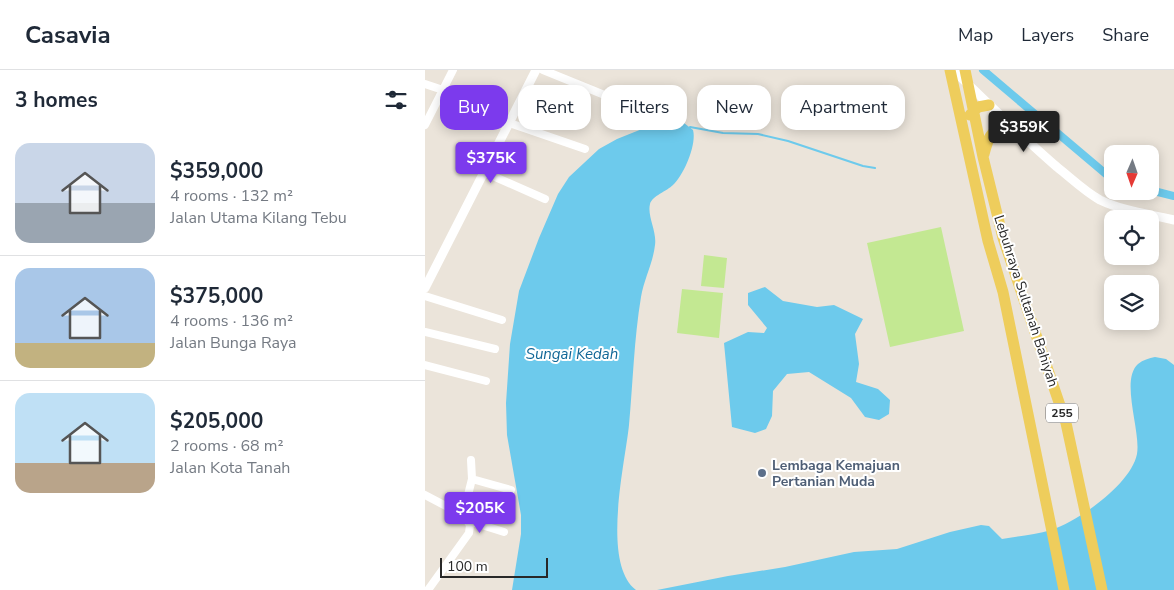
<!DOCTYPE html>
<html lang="en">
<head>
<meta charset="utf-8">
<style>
  :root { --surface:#fff; --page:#f6f6f7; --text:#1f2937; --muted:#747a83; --line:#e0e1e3; --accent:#7c3aed }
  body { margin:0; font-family:"Nunito Sans",sans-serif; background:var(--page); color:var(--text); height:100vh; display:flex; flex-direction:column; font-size:19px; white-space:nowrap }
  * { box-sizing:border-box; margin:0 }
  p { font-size:16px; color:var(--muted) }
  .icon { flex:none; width:28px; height:28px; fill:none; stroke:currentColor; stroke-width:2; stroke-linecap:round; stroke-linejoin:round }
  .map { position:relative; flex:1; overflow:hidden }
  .panel { display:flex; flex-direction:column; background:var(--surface); width:425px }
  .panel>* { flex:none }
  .banner { position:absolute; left:15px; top:15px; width:475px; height:45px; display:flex; gap:10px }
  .needle { width:32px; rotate:182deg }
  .fabs { position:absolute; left:679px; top:75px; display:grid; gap:10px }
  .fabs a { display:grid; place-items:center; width:55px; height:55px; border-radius:10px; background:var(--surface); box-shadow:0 2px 12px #0003; font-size:25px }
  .scale { position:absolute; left:15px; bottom:12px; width:108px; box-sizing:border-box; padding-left:5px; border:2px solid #282828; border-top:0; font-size:14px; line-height:18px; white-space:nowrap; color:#282828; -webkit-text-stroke:4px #fff; paint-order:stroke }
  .price { position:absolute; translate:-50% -42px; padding:0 11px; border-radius:5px; background:var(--accent); color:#fff; font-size:16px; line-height:32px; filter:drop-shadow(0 1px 2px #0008) }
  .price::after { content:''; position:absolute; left:50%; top:30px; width:15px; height:11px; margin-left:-8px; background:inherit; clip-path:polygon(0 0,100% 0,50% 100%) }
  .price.current { background:#222; color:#fff }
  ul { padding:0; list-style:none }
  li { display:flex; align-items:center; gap:15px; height:125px; padding:0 15px }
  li+li { border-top:1px solid var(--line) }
  li span { display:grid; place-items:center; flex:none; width:140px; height:100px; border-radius:15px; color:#555 }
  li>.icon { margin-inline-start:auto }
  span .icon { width:60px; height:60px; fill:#fffc; stroke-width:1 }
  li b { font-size:21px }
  h2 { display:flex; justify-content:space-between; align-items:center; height:60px; padding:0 15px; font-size:21px }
  .tag { padding:0 18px; border-radius:15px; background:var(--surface); box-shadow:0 2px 12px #0003; font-size:18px; line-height:45px }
  .tag.current { background:var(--accent); color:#fff }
  header { display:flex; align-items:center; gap:30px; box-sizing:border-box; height:70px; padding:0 25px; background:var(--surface); border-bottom:1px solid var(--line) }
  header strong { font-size:24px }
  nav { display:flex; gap:28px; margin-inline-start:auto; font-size:18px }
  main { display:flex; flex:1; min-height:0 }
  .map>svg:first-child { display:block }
  .pitch { fill:#c3e892 }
  .water { fill:#6dcaec }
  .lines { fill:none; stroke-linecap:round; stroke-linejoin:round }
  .stream { stroke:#6dcaec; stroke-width:2 }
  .canal { stroke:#6dcaec; stroke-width:8 }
  .minor { stroke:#fff; stroke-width:8 }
  .tertiary { stroke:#fff; stroke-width:9 }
  .primary { stroke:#eecd5c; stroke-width:11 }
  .service-dot { fill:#5c6f8a; stroke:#fff; stroke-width:2 }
  .labels { text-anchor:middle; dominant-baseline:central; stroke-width:4; stroke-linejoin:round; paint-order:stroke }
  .shield { fill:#fff; stroke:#686868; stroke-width:1 }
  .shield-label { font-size:12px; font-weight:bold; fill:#282828 }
  .street-label { font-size:14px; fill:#282828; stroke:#fff }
  .service-label { font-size:14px; font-weight:bold; fill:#4e5e75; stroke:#fff; text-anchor:start }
  .water-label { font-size:15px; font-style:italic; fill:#0f6696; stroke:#fff }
</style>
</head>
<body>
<header>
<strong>Casavia</strong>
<nav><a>Map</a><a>Layers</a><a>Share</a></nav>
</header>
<main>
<section class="panel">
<h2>3 homes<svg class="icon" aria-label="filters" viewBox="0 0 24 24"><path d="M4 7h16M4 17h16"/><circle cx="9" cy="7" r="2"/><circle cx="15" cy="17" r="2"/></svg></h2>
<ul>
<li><span style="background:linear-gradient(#c9d6e8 60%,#9aa5b1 0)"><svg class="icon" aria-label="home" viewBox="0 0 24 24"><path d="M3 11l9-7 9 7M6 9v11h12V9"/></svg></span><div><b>$359,000</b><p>4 rooms · 132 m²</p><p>Jalan Utama Kilang Tebu</p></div></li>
<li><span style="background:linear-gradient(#a9c7e8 75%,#c2b280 0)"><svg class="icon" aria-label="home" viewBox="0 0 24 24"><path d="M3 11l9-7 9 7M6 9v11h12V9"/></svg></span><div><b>$375,000</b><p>4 rooms · 136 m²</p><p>Jalan Bunga Raya</p></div></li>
<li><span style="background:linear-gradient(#bfe0f5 70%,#b9a48a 0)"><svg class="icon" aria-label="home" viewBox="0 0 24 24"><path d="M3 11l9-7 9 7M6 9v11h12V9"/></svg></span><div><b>$205,000</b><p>2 rooms · 68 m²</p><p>Jalan Kota Tanah</p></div></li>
</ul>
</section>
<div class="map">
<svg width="749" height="520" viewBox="0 0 749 520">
  <rect width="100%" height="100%" fill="#ebe4da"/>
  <!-- pitch -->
  <path class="pitch" d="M 516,157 L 539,261 L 465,277 L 442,173 Z
    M 279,185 L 302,188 L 299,218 L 276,216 Z
    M 257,219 L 298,223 L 294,268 L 252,263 Z"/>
  <!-- water -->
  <path class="water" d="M 250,50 L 259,53 L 268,60 C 272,74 259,105 248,115 C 242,121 227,126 225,134 C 222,146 232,161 230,175 C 228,193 219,209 216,227 C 209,269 208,312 204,355 C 200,394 176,493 211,520 L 87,520 L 96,464 L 96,445 L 82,365 L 81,333 L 85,274 L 94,221 L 114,168 L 133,124 L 144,107 L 174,79 L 192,69 L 237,51 Z
    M 340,217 L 358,231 L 392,237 L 409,235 L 438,249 L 430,264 L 434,294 L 431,312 L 453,319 L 465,330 L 464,344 L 454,350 L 440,347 L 426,328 L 384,302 L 362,304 L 348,321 L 347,346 L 341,359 L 330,363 L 307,357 L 299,273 L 323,262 L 339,263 L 342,258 L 323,235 L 323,223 Z
    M 730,287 L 741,289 L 749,295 L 749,520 L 232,520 L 303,506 L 360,497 L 429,482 L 472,479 L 525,462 L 556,455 L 564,456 L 577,469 C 593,466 611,465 626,460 C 654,451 706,414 712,384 C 716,361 695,310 713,294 C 718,290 724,288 730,287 Z"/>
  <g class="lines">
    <!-- stream -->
    <path class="stream" d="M 264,59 L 265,57 L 298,63 L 333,64 L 363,71 L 438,96 L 450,98"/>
    <!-- canal -->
    <path class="canal" d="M 558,0 L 688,110
      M 725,120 L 749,126"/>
    <!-- minor -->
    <path class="minor" d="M 118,0 L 209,37
      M 0,14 L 18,20
      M 32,35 L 160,79
      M 0,55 L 28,0
      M 59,102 L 120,129
      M 0,226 L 77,250
      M 0,262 L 70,279
      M 0,295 L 61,311
      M 47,409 L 86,420
      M 0,425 L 38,445 L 45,455 L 44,463 L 3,520
      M 38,445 L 47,409 L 46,390
      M 44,451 L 79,462"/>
    <!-- tertiary -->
    <path class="tertiary" d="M 528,0 C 562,32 596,66 632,97 C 646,108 659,121 675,130 C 698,141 724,144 749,150
      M 0,218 L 111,0"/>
    <!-- primary -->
    <path class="primary" d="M 525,0 L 563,171 L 578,222 L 639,520
      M 540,0 L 558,87 L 578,168 L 641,353 L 677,520
      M 545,45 L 553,37 L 564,35
      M 559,84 C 564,65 566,58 588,57"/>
  </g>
  <!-- markers -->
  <circle class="service-dot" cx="337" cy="403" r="5"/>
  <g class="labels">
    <!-- shield labels -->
    <rect class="shield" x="621" y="333.5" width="32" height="19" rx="4"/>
    <g class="shield-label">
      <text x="637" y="343">255</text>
    </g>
    <!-- street labels -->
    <g class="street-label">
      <text transform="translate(601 231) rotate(72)">Lebuhraya Sultanah Bahiyah</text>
    </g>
    <!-- service labels -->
    <g class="service-label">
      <text x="347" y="395">Lembaga Kemajuan<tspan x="347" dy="16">Pertanian Muda</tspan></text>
    </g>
    <!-- water labels -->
    <g class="water-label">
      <text x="147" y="284">Sungai Kedah</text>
    </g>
  </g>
</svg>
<div class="fabs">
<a><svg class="needle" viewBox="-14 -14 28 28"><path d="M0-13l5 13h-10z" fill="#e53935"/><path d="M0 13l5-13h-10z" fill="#747a83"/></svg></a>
<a><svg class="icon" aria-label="locate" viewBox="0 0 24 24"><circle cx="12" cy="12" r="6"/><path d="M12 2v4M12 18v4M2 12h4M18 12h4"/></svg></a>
<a><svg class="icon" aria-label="layers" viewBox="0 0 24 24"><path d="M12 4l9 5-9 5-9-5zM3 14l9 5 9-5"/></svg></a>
</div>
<div class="scale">100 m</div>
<b class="price current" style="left:599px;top:83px">$359K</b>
<b class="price" style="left:66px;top:114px">$375K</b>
<b class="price" style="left:55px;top:464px">$205K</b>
<div class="banner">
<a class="tag current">Buy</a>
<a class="tag">Rent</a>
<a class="tag">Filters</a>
<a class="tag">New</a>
<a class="tag">Apartment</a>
</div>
</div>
</main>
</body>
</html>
